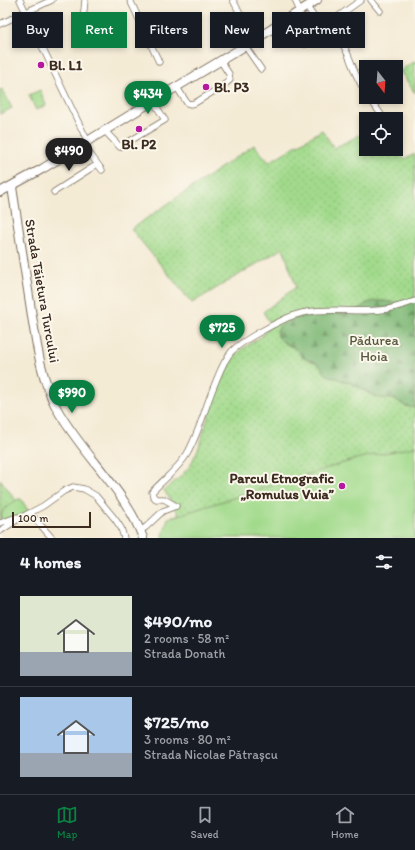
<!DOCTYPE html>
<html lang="en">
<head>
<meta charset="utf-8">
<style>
  :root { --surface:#171b24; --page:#20242c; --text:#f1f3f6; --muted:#9ea1a6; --line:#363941; --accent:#0b8043 }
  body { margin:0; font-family:Itim,sans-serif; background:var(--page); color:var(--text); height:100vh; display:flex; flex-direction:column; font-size:15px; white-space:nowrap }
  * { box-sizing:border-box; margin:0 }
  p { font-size:13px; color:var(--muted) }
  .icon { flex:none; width:22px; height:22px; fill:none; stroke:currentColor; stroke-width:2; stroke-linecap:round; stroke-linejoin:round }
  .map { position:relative; height:538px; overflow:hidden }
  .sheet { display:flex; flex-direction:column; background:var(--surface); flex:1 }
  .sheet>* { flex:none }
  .banner { position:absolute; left:12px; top:12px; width:391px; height:36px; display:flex; gap:8px }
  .needle { width:26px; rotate:163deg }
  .tools { position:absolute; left:359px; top:60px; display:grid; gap:8px }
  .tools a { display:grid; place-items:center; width:44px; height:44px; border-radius:0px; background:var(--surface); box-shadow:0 2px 6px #0003; font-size:20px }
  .scale { position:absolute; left:12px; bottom:10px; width:79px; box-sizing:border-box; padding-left:4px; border:2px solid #3b2a1e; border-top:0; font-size:11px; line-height:14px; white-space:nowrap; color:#3b2a1e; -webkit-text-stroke:3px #fbf7ec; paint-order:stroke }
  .price { position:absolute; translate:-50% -34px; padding:0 9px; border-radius:14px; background:var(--accent); color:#fff; font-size:13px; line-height:26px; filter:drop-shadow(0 1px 2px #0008) }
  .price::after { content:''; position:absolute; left:50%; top:24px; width:12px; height:9px; margin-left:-6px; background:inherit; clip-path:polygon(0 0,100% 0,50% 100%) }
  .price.selected { background:#222; color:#fff }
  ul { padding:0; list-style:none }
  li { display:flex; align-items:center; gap:12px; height:100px; padding:0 20px }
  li+li { border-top:1px solid var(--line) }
  li span { display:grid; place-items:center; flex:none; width:112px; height:80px; border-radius:0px; color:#555 }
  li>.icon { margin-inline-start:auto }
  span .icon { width:48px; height:48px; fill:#fffc; stroke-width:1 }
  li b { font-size:17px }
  h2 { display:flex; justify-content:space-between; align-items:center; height:48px; padding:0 20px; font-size:17px }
  .pill { padding:0 14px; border-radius:0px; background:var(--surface); box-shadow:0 2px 6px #0003; font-size:14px; line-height:36px }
  .pill.selected { background:var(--accent); color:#fff }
  .dock { display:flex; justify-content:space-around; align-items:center; height:56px; border-top:1px solid var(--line); background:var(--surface); font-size:11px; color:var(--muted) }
  .dock a { display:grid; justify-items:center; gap:2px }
  .dock .selected { color:var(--accent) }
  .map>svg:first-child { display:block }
  .grass { fill:url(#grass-dots); stroke:#6e8255 }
  .forest { fill:url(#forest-firs); stroke:#5e724b }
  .park { fill:#a2da8c; stroke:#6e8255 }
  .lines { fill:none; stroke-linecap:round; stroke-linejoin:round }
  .minor-casing { stroke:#7c6e5e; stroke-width:7 }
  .secondary-casing { stroke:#7c6e5e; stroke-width:10 }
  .minor { stroke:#fff; stroke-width:5.5 }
  .secondary { stroke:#fff; stroke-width:8 }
  .poi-dot { fill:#b5179e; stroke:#fbf7ec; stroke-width:1.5 }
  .labels { text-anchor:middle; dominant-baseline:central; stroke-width:4; stroke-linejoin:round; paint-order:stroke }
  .poi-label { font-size:14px; font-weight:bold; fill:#3b2a1e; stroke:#fbf7ec; text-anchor:start }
  .street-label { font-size:14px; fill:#3b2a1e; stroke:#fbf7ec }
  .park-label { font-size:14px; fill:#55563a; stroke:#fbf7ec }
</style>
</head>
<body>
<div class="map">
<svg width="415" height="538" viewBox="0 0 415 538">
  <defs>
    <pattern id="grass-dots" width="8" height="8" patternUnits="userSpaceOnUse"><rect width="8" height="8" fill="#a2da8c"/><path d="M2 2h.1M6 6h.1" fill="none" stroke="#8cbb78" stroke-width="1.8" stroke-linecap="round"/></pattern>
    <pattern id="forest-firs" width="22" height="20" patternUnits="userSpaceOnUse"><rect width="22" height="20" fill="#81ba78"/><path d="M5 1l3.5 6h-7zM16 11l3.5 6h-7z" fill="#6b9762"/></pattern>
  </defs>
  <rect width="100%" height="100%" fill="#fbf7ec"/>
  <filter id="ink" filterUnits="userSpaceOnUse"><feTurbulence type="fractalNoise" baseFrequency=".025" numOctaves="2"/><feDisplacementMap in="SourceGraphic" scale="8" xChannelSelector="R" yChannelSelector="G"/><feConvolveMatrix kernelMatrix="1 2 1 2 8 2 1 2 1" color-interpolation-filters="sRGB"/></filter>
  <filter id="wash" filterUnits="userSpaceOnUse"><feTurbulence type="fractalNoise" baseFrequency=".012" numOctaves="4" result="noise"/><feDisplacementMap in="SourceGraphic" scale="16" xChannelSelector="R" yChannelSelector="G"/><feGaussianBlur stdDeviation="0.9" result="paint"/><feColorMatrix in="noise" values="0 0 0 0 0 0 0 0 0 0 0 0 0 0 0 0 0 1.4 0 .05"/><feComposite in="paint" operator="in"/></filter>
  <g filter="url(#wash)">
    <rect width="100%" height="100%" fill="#f4ebd5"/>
    <!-- grass -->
    <path class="grass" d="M 415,61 L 415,93 L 400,71 Z
      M 322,130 L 334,148 L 366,132 L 366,149 L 395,149 L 405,159 L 415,154 L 415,298 C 403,307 389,300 376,301 C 366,301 362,309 354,312 C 347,315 340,313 332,313 C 312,313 294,318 277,330 L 278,337 L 284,343 L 298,350 L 303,358 L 318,363 L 331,376 L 353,384 L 371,395 L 387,399 L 395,399 L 405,406 L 415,408 L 415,447 L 360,458 L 179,515 L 164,490 L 179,478 L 190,466 L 199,447 L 214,397 L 222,377 L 231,361 L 242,349 L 262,336 L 271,325 L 263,312 L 296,287 L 283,248 L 192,303 L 131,229 L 254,145 L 269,162 Z
      M 0,479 L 24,511 L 0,528 Z"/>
    <!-- forest -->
    <path class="forest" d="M 415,298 L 415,408 L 405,406 L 395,399 L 379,398 L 353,384 L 327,375 C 323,372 322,366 317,363 C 314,360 309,361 306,359 C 302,357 300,353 297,350 C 290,344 270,340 280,326 C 293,319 308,314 324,313 C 333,313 345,316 354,312 C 362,308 366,301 376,301 C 389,300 403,307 415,298 Z"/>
    <!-- park -->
    <path class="park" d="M 2,89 L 12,108 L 0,114 L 0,90 Z
      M 40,90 L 46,105 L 36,110 L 29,95 Z
      M 415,447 L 415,538 L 162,538 L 168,518 L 179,515 L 360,458 Z
      M 18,499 L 21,499 L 29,512 L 25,514 L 0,521 L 3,510 Z"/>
  </g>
  <g filter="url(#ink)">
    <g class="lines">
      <!-- minor casing -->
      <g class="minor-casing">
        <path id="minor" d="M 20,0 L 70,105 L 86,138 L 88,141 L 87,150 L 102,170
          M 130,0 L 159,62
          M 233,0 L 241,16
          M 295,0 L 300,11
          M 371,0 L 380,11
          M 307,7 L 326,34 C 344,37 347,53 353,67 C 356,76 361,85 366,93
          M 288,19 L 305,44
          M 0,24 L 52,0
          M 322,28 L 361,0
          M 81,40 L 85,0
          M 245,46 L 261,69
          M 176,86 L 187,103 L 190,104 L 195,103 L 224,85 L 230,80 L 229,74 L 220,60
          M 369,97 L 384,119
          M 105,131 L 120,147 L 165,120 L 153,101
          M 54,192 L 93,167
          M 176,506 L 164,499 L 156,499 L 153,496 L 152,492 C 164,479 178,469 187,454 C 199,433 205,408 214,386 C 219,374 223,361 232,351 C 243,340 272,325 287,318 C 317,305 349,313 380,310 C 392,309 404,305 415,301
          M 30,513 L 52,538
          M 0,523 L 17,517
          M 0,531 L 20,518 L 43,506 L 64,491 L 73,487 L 84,489 L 96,496 L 115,519 L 121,528 L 124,538
          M 140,531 L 146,527 L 163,511 L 176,506"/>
      </g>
      <!-- secondary casing -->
      <g class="secondary-casing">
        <path id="secondary" d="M 12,187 C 19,230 25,273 32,316 C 37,348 42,381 57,409 C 82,454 125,489 143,538
          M 0,192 L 42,169 L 153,101 L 245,46 L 317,0"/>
      </g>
      <!-- minor -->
      <use href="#minor" class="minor"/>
      <!-- secondary -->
      <use href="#secondary" class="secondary"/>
    </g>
  </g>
  <!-- markers -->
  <g class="poi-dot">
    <circle cx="41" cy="65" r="4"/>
    <circle cx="206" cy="87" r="4"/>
    <circle cx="139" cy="129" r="4"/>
    <circle cx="342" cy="486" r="4"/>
  </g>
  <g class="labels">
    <!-- poi labels -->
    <g class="poi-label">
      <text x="49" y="65">Bl. L1</text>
      <text x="214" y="87">Bl. P3</text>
      <text x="139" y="144" text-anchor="middle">Bl. P2</text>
      <text x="334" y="478" text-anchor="end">Parcul Etnografic<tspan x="334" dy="16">„Romulus Vuia”</tspan></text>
    </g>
    <!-- street labels -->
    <g class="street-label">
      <text transform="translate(42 291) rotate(80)">Strada Tăietura Turcului</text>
    </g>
    <!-- park labels -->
    <g class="park-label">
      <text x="374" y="340">Pădurea<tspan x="374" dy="16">Hoia</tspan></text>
    </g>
  </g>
</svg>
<div class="tools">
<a><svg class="needle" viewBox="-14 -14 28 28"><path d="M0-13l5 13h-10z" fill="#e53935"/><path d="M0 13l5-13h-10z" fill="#9ea1a6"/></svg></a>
<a><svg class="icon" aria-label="locate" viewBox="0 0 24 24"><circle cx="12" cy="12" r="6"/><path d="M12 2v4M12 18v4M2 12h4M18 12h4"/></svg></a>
</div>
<div class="scale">100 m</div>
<b class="price" style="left:148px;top:115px">$434</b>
<b class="price selected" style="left:69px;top:172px">$490</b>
<b class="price" style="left:222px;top:349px">$725</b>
<b class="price" style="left:72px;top:414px">$990</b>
<div class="banner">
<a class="pill">Buy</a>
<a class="pill selected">Rent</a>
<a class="pill">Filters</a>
<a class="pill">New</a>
<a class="pill">Apartment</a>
</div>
</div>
<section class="sheet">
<h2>4 homes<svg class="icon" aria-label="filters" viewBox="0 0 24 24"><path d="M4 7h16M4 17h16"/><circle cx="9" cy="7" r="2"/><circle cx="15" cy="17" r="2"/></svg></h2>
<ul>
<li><span style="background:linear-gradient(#dfe7d0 70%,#9aa5b1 0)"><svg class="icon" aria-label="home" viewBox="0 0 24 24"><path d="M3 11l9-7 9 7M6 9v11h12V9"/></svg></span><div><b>$490/mo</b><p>2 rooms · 58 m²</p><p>Strada Donath</p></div></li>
<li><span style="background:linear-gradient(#a9c7e8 70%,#9aa5b1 0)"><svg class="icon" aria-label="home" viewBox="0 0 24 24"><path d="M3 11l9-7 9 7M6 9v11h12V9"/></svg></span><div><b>$725/mo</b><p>3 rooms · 80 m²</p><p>Strada Nicolae Pătrașcu</p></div></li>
</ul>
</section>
<nav class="dock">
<a class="selected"><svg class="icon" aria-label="map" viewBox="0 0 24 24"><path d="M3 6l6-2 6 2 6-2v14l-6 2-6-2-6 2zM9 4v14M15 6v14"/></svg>Map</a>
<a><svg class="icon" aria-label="saved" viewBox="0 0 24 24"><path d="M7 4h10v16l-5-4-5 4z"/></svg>Saved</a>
<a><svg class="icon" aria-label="home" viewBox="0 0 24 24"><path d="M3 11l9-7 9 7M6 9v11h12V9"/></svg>Home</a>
</nav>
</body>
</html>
